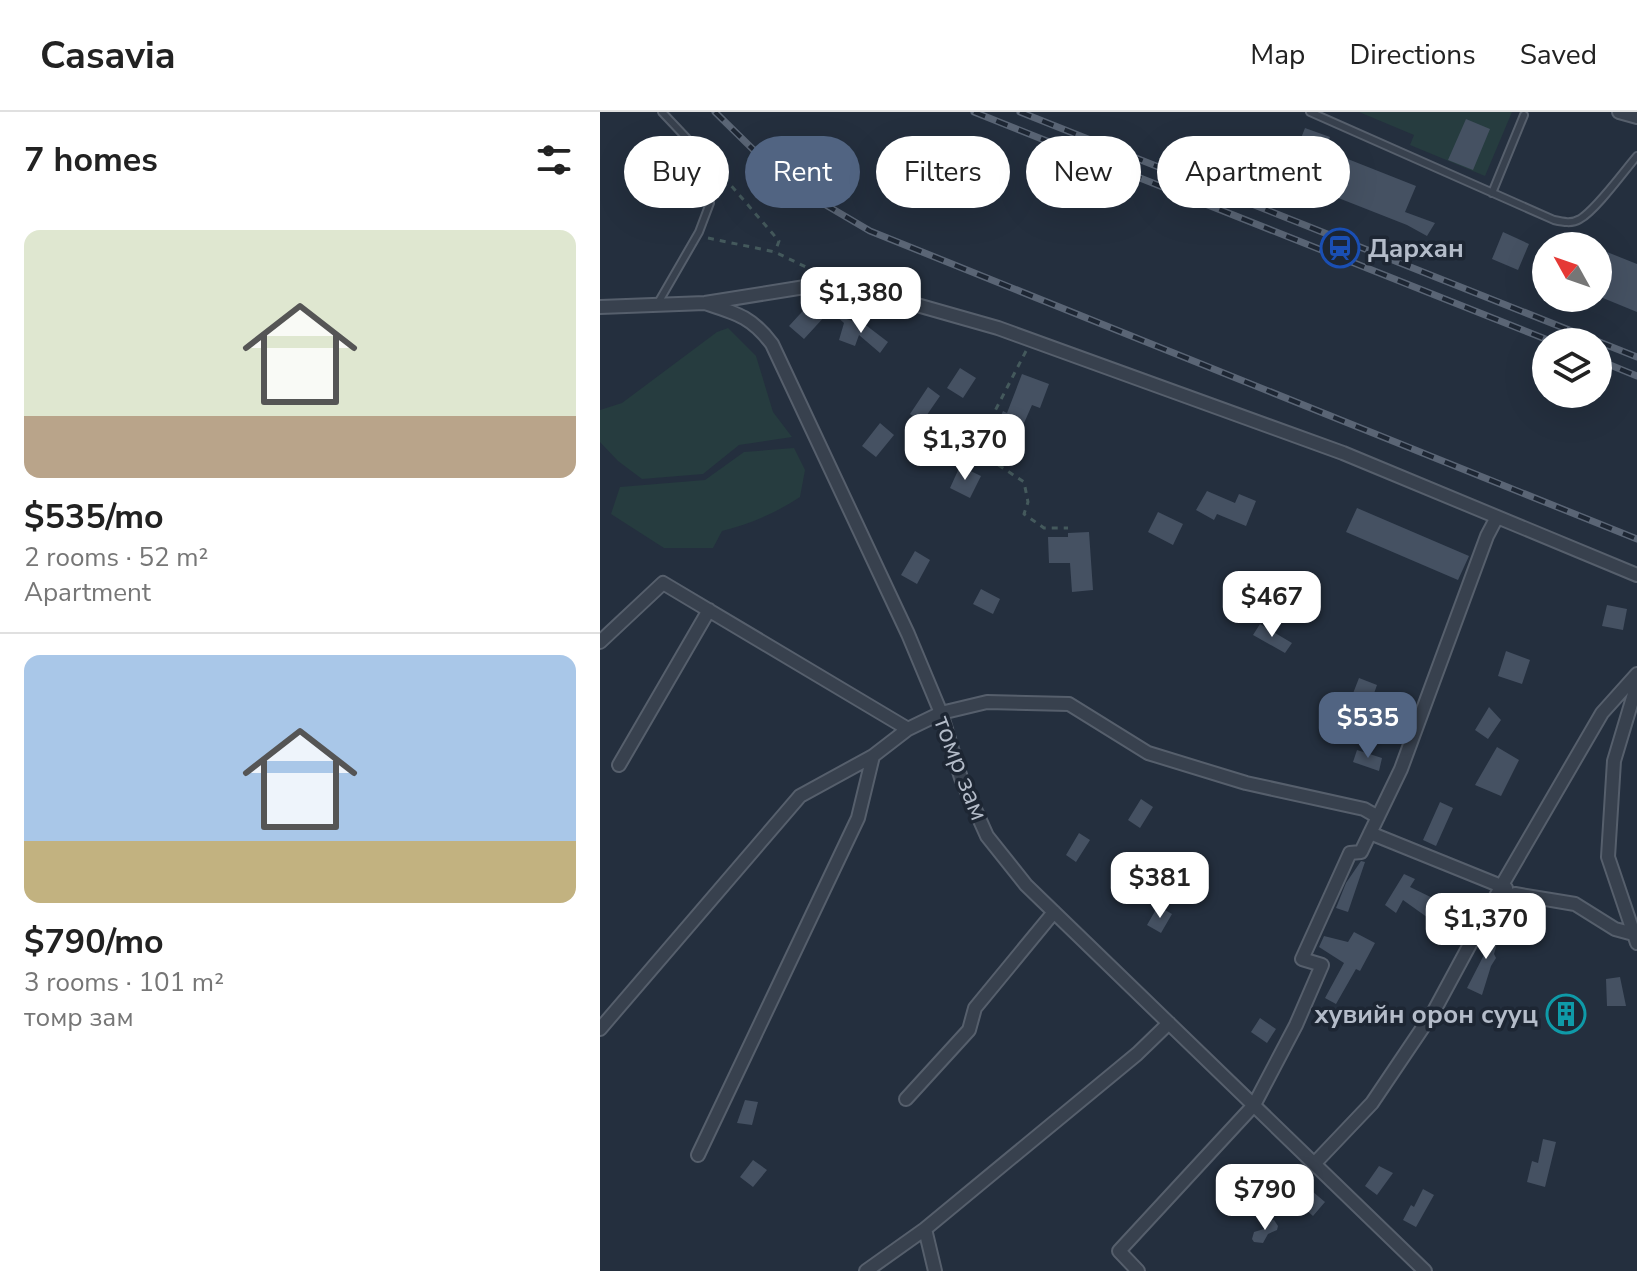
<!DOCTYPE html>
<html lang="en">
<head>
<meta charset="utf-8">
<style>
  :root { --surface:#fff; --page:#f2f2f2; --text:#222; --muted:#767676; --line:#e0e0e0; --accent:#516482 }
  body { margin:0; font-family:"Nunito Sans",sans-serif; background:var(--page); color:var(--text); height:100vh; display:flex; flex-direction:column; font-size:30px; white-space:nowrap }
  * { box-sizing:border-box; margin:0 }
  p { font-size:26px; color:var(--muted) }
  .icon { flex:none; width:44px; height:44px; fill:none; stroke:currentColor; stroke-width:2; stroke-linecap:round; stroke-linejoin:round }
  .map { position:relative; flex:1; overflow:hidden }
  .drawer { display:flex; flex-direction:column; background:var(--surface); width:600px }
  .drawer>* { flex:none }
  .banner { position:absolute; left:24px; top:24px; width:760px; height:72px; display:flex; gap:16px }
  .needle { width:52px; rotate:310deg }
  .controls { position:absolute; left:932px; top:120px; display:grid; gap:16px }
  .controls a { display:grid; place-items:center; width:80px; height:80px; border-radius:50%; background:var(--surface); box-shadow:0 8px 32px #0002; font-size:40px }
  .price { position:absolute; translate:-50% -68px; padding:0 18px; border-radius:16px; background:#fff; color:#222; font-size:26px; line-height:52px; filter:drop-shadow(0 2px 4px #0008) }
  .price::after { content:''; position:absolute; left:50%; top:48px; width:24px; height:18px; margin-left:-12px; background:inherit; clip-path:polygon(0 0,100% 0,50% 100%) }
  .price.current { background:var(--accent); color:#fff }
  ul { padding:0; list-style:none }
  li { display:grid; align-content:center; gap:16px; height:424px; padding:0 24px }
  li+li { border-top:2px solid var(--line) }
  li span { display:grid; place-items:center; height:248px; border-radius:16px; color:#555 }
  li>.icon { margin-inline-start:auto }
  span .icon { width:144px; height:144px; fill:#fffc; stroke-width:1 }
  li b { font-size:34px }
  h2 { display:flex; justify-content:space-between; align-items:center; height:96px; padding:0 24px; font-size:34px }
  .tag { padding:0 28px; border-radius:36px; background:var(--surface); box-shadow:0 8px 32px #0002; font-size:28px; line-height:72px }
  .tag.current { background:var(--accent); color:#fff }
  header { display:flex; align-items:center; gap:48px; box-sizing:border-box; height:112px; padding:0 40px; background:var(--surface); border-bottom:2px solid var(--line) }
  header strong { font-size:38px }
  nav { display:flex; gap:44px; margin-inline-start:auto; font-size:28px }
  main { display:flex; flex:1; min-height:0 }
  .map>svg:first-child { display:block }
  .green { fill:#263c3f }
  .building { fill:#455162 }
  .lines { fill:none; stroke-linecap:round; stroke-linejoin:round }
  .service-casing { stroke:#565f6c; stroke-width:10 }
  .minor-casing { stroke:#565f6c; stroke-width:16 }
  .path { stroke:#44595c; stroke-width:3; stroke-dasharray:6 6; stroke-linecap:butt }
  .service { stroke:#38414e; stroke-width:6 }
  .minor { stroke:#38414e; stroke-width:12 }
  .rail-casing { stroke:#5a6575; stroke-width:7 }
  .rail { stroke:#1d2633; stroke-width:4; stroke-dasharray:12; stroke-linecap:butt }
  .labels { text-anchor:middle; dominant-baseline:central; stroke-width:7; stroke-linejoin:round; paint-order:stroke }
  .poi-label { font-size:26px; font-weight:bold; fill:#b4bcc9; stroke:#1d2633; text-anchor:start }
  .street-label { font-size:26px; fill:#b4bcc9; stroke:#1d2633 }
</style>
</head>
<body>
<header>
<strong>Casavia</strong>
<nav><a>Map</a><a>Directions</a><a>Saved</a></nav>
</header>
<main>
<section class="drawer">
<h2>7 homes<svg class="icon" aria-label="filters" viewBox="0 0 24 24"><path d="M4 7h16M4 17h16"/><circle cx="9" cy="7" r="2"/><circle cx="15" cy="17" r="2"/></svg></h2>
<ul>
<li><span style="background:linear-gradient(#dfe7d0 75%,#b9a48a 0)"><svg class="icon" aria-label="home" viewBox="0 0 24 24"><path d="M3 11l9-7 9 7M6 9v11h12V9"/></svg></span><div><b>$535/mo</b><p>2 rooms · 52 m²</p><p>Apartment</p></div></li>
<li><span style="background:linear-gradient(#a9c7e8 75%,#c2b280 0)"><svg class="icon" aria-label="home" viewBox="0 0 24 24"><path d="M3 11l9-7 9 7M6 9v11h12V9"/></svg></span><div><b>$790/mo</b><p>3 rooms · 101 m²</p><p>томр зам</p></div></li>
</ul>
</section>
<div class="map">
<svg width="1037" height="1159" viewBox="0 0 1037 1159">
  <rect width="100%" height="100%" fill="#242f3e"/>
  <!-- green -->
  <path class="green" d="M 759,0 L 912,0 L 885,64 L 810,33 L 814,23 Z
    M 128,216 L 156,244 L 173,300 L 192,325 L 139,333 L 103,362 L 42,367 L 18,349 L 0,330 L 0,298 L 22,291 L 117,220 Z
    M 194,336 L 205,358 L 200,385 C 176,401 150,412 122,419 L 113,436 L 64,436 L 11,402 L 20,375 L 105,368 L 144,340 Z"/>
  <!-- building -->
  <path class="building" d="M 866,7 L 890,17 L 873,58 L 848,48 Z
    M 705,16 L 730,25 L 725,38 L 816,74 L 805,100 L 835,111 L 827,124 L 807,113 L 718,78 L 726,57 L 694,44 Z
    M 903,120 L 929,132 L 918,158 L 892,147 Z
    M 1007,140 L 1037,152 L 1037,200 L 998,184 L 998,162 Z
    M 211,190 L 226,203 L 204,227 L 189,214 Z
    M 235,203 L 267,214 L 288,230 L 280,241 L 259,223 L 255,234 L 239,228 L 244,211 Z
    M 360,256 L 376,266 L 363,286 L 347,276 Z
    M 422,262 L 449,272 L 440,296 L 432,293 L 410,343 L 388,333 L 403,299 L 407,301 Z
    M 328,275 L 340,284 L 322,310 L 310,302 Z
    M 280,311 L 294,323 L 276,345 L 262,334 Z
    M 360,354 L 381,364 L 370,386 L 350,376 Z
    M 607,379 L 635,391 L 639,382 L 656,389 L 646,414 L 617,402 L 614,408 L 596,398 Z
    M 757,396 L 869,444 L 858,468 L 746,420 Z
    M 558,400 L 583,412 L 573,433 L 548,420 Z
    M 489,420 L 493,478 L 472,480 L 470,451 L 449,451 L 448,425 L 468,425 L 468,421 Z
    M 315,439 L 330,448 L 317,472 L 301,463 Z
    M 381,477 L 400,487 L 393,502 L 373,492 Z
    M 1007,493 L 1027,497 L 1023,518 L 1002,514 Z
    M 660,512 L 692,531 L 685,541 L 653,523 Z
    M 906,539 L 930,548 L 922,572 L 898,564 Z
    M 759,566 L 777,573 L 771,590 L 752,584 Z
    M 889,595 L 901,608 L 888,627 L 875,618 Z
    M 897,635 L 919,648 L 901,684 L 875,673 Z
    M 757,638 L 782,646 L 779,659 L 753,650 Z
    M 541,687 L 553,695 L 540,716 L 528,708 Z
    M 840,690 L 853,696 L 836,734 L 823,728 Z
    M 479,721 L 490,728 L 476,750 L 466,743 Z
    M 761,749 L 765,750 L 748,800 L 736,796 L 746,771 Z
    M 804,762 L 815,767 L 810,775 L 847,793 L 838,813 L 803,788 L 796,801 L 785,793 Z
    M 558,794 L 572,802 L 561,821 L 547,813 Z
    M 894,807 L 900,809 L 902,814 L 896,822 L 898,828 L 894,842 L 896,846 L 891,854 L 882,883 L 867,876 L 888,835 L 886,825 L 891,821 L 890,814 Z
    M 754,820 L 775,831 L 760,859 L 756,857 L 736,892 L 725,886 L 744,851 L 719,835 L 724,824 L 748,830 Z
    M 1020,865 L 1026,894 L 1007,894 L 1006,867 Z
    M 959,892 L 976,896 L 972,916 L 954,912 Z
    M 660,906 L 676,917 L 667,931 L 651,920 Z
    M 145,988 L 158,990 L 152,1013 L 137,1011 Z
    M 943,1027 L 956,1030 L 945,1075 L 927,1070 L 932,1049 L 938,1051 Z
    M 153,1048 L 167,1058 L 153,1075 L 140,1065 Z
    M 779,1054 L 793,1061 L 777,1083 L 765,1074 Z
    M 706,1074 L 725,1090 L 713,1104 L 694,1087 Z
    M 823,1077 L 834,1083 L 816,1115 L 803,1108 L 811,1093 L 814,1095 Z
    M 674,1108 L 678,1114 L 677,1118 L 668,1122 L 663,1131 L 654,1130 L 652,1127 L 654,1120 L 664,1117 L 668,1109 Z"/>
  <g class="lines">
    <!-- service casing -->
    <g class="service-casing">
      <path id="service" d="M 710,0 L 954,108 C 963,110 972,112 980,107 C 996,98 1024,59 1037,44
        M 892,81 L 924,3
        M 58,191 L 99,120 L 110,91 L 108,66 L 96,36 L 62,0"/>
    </g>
    <!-- minor casing -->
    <g class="minor-casing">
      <path id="minor" d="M 1019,0 L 1037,5
        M 105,191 C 136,201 152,205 172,232 L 308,522 L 341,601 L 361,666 L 387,724 L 426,773 L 825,1159
        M 0,195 L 105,191 L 236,170 L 398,216 L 743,341 L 1037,463
        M 0,530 L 63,471 L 308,617
        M 1037,572 L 1014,649 L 1008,745 L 1037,831
        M 19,653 L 109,498
        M 770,721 L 906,776
        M 890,796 L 915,782 L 975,792 L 1015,817 L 1037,823
        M 0,917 L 200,684 L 273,644 L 308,617 L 341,601 L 387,590 L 469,592 L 548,641 L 646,671 L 764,697 L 778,705
        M 306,987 L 369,918 L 375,896 L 454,800
        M 98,1043 L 258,706 L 273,644
        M 714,1052 L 772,991 L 834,899 L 902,773 L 1002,601 L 1037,562
        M 325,1117 L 335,1159
        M 266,1159 L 325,1117 L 537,942 L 569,911
        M 538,1159 L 519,1139 L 654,993 L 696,913 L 722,853 L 702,847 L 750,741 L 761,740 L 801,657 L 887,424 L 897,405"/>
    </g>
    <!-- path -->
    <path class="path" d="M 116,56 L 179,129 L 175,140
      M 108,126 L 175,140 L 214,159
      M 426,239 L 382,324 L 385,344 L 424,370 L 428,390 L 424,402 L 444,416 L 468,416"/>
    <!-- service -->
    <use href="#service" class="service"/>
    <!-- minor -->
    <use href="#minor" class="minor"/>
    <!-- rail casing -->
    <g class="rail-casing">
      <path id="rail" d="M 115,0 L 167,51 L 197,76 L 270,119 L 1037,427
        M 374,0 L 953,230
        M 420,0 L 1037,245
        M 998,248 L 1037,264"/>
    </g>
    <!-- rail -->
    <use href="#rail" class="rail"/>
  </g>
  <!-- icons -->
  <defs>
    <g id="station-ring" transform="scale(2)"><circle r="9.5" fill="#1d2633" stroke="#1a4fb4" stroke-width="1.5"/><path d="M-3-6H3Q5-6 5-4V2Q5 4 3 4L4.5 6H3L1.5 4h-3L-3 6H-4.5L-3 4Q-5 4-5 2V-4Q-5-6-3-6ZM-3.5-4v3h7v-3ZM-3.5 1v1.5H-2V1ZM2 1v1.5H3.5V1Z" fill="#1a4fb4"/></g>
    <g id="building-ring" transform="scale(2)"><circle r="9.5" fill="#1d2633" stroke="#0f9aa8" stroke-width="1.5"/><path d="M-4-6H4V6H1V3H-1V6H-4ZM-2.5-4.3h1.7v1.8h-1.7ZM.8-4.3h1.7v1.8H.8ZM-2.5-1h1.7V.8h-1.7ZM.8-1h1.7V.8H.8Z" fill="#0f9aa8"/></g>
  </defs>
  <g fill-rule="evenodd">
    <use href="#station-ring" x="740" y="136"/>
    <use href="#building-ring" x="966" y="902"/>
  </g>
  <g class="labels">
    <!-- poi labels -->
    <g class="poi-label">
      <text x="768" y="136">Дархан</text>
      <text x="938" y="902" text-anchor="end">хувийн орон сууц</text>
    </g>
    <!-- street labels -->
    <g class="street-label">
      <text transform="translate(361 656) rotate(69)">томр зам</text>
    </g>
  </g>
</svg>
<div class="controls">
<a><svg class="needle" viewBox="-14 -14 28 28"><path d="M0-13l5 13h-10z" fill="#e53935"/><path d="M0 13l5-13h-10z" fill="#767676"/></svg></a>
<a><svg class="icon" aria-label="layers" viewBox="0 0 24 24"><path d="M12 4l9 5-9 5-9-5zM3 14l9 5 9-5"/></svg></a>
</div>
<b class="price" style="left:261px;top:223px">$1,380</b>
<b class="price" style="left:365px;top:370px">$1,370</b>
<b class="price" style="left:672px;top:527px">$467</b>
<b class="price current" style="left:768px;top:648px">$535</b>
<b class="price" style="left:560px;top:808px">$381</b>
<b class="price" style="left:886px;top:849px">$1,370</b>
<b class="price" style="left:665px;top:1120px">$790</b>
<div class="banner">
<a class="tag">Buy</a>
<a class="tag current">Rent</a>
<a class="tag">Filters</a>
<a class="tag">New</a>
<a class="tag">Apartment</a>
</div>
</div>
</main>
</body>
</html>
